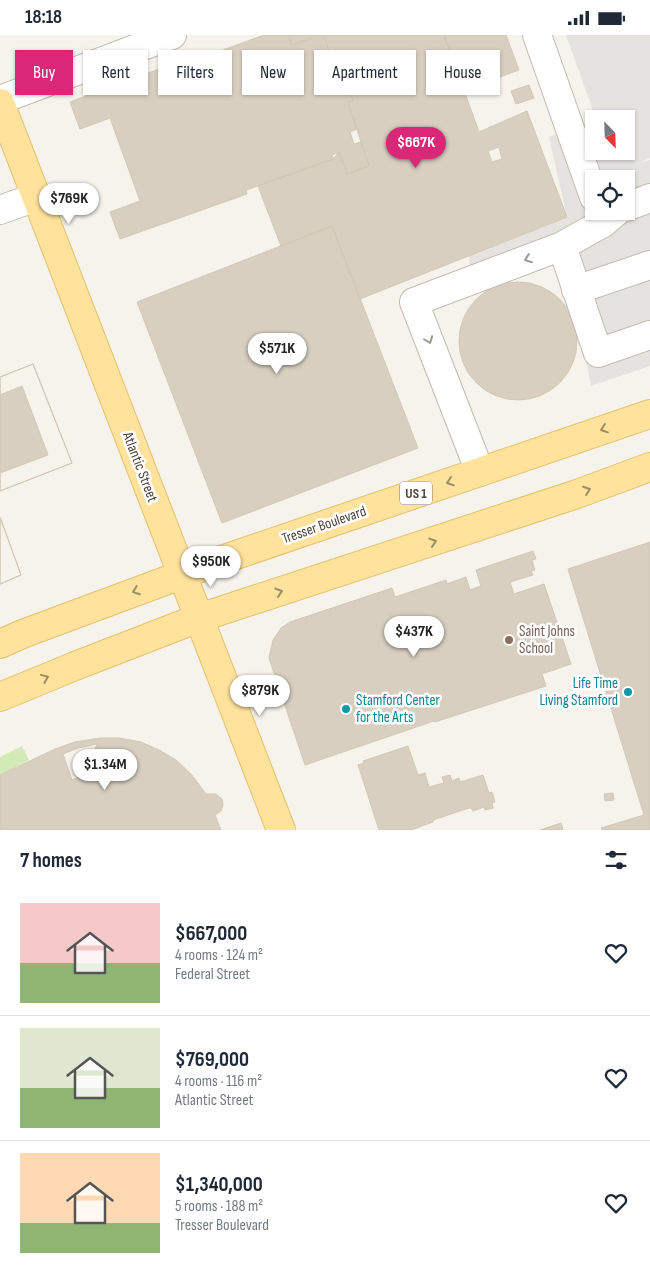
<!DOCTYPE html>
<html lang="en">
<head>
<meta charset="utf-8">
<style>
  :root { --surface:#fff; --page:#f2f2f3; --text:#1f2937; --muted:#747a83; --line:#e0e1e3; --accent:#db2777 }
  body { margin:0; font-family:"Sofia Sans Condensed",sans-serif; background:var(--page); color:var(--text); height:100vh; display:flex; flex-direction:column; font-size:19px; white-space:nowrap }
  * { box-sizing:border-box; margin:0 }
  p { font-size:16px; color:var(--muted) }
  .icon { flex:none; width:28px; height:28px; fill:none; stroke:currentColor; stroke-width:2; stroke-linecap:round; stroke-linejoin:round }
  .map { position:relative; height:795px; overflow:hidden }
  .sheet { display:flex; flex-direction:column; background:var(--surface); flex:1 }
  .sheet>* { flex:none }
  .top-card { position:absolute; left:15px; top:15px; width:620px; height:45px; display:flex; gap:10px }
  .needle { width:32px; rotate:157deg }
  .controls { position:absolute; left:585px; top:75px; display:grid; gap:10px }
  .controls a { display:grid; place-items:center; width:50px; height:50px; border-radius:0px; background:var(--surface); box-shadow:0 1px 4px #0004; font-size:25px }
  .price { position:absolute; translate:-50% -42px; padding:0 11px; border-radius:18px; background:#fff; color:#222; font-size:16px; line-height:32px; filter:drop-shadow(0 1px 2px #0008) }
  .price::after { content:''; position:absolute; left:50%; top:30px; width:15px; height:11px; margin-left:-8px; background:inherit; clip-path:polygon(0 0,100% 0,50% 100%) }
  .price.active { background:var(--accent); color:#fff }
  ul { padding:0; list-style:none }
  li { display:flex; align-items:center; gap:15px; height:125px; padding:0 20px }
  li+li { border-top:1px solid var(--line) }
  li span { display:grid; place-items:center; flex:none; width:140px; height:100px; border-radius:0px; color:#555 }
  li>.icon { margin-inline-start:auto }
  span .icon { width:60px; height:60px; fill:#fffc; stroke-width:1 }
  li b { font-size:21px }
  h2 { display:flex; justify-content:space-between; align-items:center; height:60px; padding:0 20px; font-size:21px }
  .tag { padding:0 18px; border-radius:0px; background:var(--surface); box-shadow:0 1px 4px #0004; font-size:18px; line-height:45px }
  .tag.active { background:var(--accent); color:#fff }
  .status { display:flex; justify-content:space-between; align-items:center; height:35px; padding:0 25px; background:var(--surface); direction:ltr }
  .status svg { height:14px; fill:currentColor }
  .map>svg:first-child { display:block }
  .green { fill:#d2eab5 }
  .parking { fill:#e5e3e0; fill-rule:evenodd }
  .building { fill:#d8cfc1; stroke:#d3c7b4; fill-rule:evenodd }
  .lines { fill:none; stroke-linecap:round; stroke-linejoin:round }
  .minor-casing { stroke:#c2bbae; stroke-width:30 }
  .major-casing { stroke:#e6c16a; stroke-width:30 }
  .minor { stroke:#fff; stroke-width:28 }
  .major { stroke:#ffe39c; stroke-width:28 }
  .oneway { stroke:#9c9892 }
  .oneway2 { stroke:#9c8c66 }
  .education-dot { fill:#8d6e63; stroke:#fff; stroke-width:2 }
  .culture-dot { fill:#0f9aa8; stroke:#fff; stroke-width:2 }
  .labels { text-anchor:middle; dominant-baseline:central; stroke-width:5; stroke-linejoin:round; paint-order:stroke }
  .shield { fill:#fff; stroke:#817c74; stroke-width:1 }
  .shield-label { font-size:14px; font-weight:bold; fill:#4b4439 }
  .street-label { font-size:15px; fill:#4b4439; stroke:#fff }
  .education-label { font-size:15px; fill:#785e54; stroke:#fff; text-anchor:start }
  .culture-label { font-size:15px; fill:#0d838f; stroke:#fff; text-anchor:end }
</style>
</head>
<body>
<div class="status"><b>18:18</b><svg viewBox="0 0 49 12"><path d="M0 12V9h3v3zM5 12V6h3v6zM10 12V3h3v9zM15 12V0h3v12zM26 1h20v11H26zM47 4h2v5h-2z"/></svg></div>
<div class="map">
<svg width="650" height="795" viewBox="0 0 650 795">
  <rect width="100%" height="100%" fill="#f6f3ec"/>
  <!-- green -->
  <path class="green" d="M 22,711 L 29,725 L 0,740 L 0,722 Z"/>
  <!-- parking -->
  <path class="parking" d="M 566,0 L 650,0 L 650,123 L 640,127 L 650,125 L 650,331 L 591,351 L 568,228 L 470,244 L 469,220 L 567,182 L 549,102 L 594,85 L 594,116 L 626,116 L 626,84 L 596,84 ZM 594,144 L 626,144 L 626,176 L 594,176 Z"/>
  <!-- building -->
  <path class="building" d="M 264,0 L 288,0 L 292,10 L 323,0 L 334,28 L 338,26 L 342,35 L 336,37 L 340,47 L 345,45 L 348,54 L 343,56 L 344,59 L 350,57 L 353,66 L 348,67 L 357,94 L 350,97 L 354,109 L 361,107 L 369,131 L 347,139 L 339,117 L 332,120 L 333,124 L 246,155 L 247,159 L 120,204 L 110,177 L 140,166 L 110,83 L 80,94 L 70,67 L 197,20 L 198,24 Z
    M 288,0 L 320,0 L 292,10 Z
    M 323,0 L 444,0 L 479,97 L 527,76 L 567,182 L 360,264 L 332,191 L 281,211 L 258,151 L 333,124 L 339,117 L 347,139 L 369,131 L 348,67 L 353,66 L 338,26 L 334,28 Z
    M 444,0 L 506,0 L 519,35 L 464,55 Z
    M 529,50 L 534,63 L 516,69 L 511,56 Z
    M 499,112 L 502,124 L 492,127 L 488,116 Z
    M 332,191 L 418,413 L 222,488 L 137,267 Z
    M459 306a59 59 0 1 1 118 0a59 59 0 1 1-118 0Z
    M 33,329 L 72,428 L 0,456 L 0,342 Z
    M 33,329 L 72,428 L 0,456 L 0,438 L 48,420 L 22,351 L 0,360 L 0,342 Z
    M 0,482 L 21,540 L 0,549 Z
    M 0,482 L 21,540 L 0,549 Z
    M 650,507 L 650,795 L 602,795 L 601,793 L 644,780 L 568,534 Z
    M 533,516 L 536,524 L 532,525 L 535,535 L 531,536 L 533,540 L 510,547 L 514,559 L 544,549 L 571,629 L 542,639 L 546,651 L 435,687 L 434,686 L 305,730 L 269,623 L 273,605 L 281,593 L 290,587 L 392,553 L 395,562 L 446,545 L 447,549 L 466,542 L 470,555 L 481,551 L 476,535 Z
    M 100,703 L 119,703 L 141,707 L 159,715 L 176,725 L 191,739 L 206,759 L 216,759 L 222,764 L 223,770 L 221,776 L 215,780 L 221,795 L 0,795 L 0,740 L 55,714 L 75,707 ZM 97,709 L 85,740 L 72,745 L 63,719 L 78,713 Z
    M 408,711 L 418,740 L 425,738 L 429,752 L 444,748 L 442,742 L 450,740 L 452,746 L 459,743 L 460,747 L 483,740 L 489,758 L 492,757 L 495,767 L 492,768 L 493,773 L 485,775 L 484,772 L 473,776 L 471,773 L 469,773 L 433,785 L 433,787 L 411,795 L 379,795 L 358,730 L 364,728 L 363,726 Z
    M 613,758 L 614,765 L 605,766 L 604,759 Z
    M 561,788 L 563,795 L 540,795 Z"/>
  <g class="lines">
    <!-- minor casing -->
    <g class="minor-casing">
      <path id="minor" d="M 537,0 L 594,162
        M 0,65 L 172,0
        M 626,172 L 650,163
        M 0,175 L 36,162
        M 562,211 L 598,318 L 650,300
        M 576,255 L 650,230
        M 480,437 L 414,267 L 562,211 L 603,188 L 617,176"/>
    </g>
    <!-- major casing -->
    <g class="major-casing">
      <path id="major" d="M 0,68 L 281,795
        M 0,609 L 25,598 L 227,523 L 650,379
        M 0,662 L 75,631 L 199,583 L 577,459 L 650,432"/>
    </g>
    <!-- minor -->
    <use href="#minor" class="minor"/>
    <!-- major -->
    <use href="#major" class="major"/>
  </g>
  <!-- one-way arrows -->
  <defs><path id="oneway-chevron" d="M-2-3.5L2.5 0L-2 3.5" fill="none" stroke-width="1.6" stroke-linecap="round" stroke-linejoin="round" transform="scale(1.25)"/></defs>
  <g class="oneway">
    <use href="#oneway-chevron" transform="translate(528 224) rotate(159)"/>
    <use href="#oneway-chevron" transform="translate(429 305) rotate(69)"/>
  </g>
  <g class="oneway2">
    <use href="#oneway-chevron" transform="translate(604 394) rotate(161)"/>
    <use href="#oneway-chevron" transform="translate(450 447) rotate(161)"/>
    <use href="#oneway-chevron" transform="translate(587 455) rotate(-20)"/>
    <use href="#oneway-chevron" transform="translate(433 507) rotate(-18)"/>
    <use href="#oneway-chevron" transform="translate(136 556) rotate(159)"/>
    <use href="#oneway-chevron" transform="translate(279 557) rotate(-18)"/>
    <use href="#oneway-chevron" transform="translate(45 643) rotate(-22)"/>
  </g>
  <!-- markers -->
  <circle class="education-dot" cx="509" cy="605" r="5"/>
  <g class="culture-dot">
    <circle cx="628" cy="657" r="5"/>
    <circle cx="346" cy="674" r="5"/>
  </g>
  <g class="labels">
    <!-- shield labels -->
    <rect class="shield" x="400" y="446.5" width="32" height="23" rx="4"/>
    <g class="shield-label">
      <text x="416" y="458">US 1</text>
    </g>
    <!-- street labels -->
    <g class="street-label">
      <text transform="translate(140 432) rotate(69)">Atlantic Street</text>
      <text transform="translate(324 490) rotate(-19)">Tresser Boulevard</text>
    </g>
    <!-- education labels -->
    <g class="education-label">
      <text x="519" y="596">Saint Johns<tspan x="519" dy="17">School</tspan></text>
    </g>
    <!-- culture labels -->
    <g class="culture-label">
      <text x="618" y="648">Life Time<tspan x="618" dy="17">Living Stamford</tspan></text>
      <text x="356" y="665" text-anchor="start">Stamford Center<tspan x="356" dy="17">for the Arts</tspan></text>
    </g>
  </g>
</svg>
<div class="controls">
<a><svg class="needle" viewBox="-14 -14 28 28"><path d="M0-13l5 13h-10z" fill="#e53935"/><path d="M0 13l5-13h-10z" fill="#747a83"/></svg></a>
<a><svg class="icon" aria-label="locate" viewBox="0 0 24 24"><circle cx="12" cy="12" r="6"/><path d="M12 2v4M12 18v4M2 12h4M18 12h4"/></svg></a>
</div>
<b class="price active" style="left:416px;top:134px">$667K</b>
<b class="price" style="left:69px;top:190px">$769K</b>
<b class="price" style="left:277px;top:340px">$571K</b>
<b class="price" style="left:211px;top:553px">$950K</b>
<b class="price" style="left:414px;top:623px">$437K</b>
<b class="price" style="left:260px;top:682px">$879K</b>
<b class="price" style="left:105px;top:756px">$1.34M</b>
<div class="top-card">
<a class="tag active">Buy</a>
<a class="tag">Rent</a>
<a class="tag">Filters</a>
<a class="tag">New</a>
<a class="tag">Apartment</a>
<a class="tag">House</a>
</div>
</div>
<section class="sheet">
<h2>7 homes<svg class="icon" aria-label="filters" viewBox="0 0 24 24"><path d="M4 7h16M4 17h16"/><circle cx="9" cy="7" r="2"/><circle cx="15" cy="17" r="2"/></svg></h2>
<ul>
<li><span style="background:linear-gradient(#f6c9c9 60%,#8fb573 0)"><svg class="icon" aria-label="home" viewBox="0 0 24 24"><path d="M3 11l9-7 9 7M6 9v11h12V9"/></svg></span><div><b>$667,000</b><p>4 rooms · 124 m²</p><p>Federal Street</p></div><svg class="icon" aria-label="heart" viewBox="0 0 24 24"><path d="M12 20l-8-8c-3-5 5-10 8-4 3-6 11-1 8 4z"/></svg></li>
<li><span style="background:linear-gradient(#dfe7d0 60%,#8fb573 0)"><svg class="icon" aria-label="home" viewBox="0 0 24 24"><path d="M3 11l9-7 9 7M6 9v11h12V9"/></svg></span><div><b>$769,000</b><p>4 rooms · 116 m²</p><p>Atlantic Street</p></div><svg class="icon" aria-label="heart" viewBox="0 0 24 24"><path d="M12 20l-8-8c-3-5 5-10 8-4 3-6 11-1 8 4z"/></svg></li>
<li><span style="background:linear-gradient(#ffd9b3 70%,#8fb573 0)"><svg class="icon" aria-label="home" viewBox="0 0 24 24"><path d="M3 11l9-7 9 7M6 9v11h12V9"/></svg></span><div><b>$1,340,000</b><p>5 rooms · 188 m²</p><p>Tresser Boulevard</p></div><svg class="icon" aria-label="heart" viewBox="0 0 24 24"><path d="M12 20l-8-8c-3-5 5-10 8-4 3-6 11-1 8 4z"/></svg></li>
</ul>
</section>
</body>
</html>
